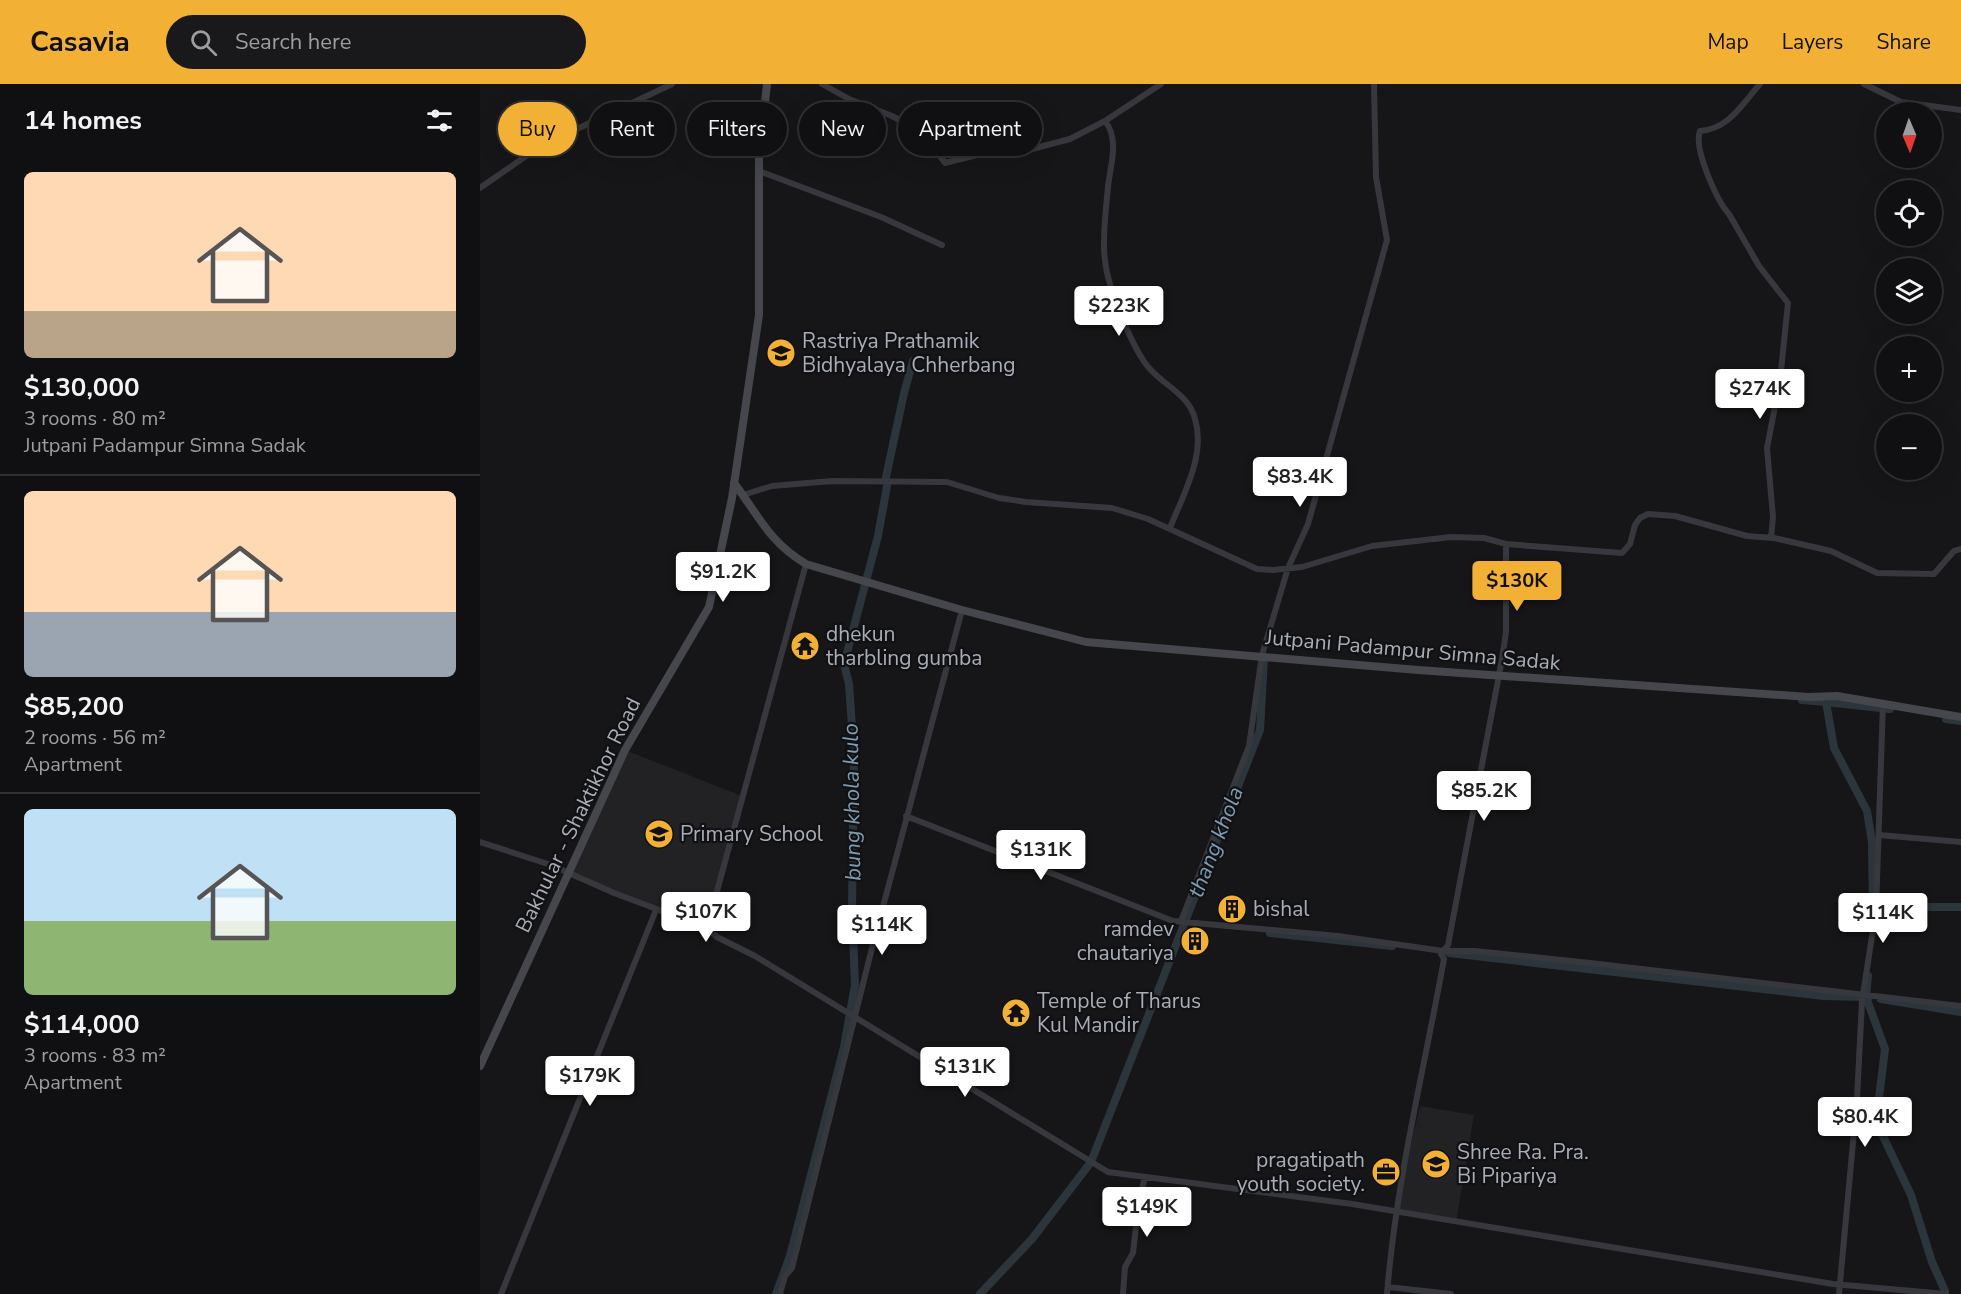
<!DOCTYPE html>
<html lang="en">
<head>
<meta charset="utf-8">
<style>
  :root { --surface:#101012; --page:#19191b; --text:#f1f3f6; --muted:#9c9d9f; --line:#303032; --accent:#f2b134 }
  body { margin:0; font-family:"Nunito Sans",sans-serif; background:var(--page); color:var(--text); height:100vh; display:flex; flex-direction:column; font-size:22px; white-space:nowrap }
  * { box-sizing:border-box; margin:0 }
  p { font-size:20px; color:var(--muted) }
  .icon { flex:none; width:33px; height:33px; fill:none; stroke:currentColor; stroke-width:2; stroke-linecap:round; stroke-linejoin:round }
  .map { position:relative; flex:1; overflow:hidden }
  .details { display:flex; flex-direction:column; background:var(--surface); width:480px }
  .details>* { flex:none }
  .banner { position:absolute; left:18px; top:18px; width:570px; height:54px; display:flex; gap:12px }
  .needle { width:39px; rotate:178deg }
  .controls { position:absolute; left:1396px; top:18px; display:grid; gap:12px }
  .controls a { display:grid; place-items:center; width:66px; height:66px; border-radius:50%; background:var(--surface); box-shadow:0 6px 24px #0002,0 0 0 2px var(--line); font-size:30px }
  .price { position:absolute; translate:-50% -51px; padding:0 14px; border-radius:6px; background:#fff; color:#222; font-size:20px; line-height:39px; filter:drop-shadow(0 2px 3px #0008) }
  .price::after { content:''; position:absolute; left:50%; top:36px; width:18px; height:14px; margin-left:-9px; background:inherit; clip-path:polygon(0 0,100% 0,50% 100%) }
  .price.selected { background:var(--accent); color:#111 }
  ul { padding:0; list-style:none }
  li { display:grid; align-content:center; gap:12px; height:318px; padding:0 24px }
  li+li { border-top:2px solid var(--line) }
  li span { display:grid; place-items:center; height:186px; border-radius:9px; color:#555 }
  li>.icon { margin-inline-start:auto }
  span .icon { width:108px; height:108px; fill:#fffc; stroke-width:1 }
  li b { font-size:26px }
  h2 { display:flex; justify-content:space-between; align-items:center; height:72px; padding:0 24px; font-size:26px }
  .tag { padding:0 21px; border-radius:27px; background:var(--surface); box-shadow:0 6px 24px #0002,0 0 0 2px var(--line); font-size:21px; line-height:54px }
  .tag.selected { background:var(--accent); color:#111 }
  header { display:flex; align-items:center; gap:36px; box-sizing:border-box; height:84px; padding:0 30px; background:var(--accent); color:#111 }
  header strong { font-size:28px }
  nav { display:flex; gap:33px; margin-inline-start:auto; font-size:21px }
  .search { width:420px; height:54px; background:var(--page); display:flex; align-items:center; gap:15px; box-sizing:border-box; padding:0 21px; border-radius:33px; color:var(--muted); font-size:22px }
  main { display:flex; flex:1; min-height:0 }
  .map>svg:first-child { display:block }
  .built { fill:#222225 }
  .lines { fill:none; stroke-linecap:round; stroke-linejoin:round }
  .canal { stroke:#2c353c; stroke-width:8 }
  .street { stroke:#37383d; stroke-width:6 }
  .secondary { stroke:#45474d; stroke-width:8 }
  .labels { text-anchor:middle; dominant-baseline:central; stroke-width:4.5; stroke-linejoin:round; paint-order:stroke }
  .poi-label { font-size:21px; fill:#a8adb8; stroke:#111113; text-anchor:start }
  .street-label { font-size:21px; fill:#a8adb8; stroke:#111113 }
  .water-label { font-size:22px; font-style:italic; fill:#7f9bb3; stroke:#111113 }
</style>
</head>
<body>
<header>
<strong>Casavia</strong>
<div class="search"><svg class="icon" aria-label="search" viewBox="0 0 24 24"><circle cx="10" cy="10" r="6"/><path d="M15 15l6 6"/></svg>Search here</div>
<nav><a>Map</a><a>Layers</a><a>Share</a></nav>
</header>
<main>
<section class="details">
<h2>14 homes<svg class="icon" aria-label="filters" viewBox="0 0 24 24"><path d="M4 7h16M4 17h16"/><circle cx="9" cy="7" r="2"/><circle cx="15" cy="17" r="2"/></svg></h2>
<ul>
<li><span style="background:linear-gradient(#ffd9b3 75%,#b9a48a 0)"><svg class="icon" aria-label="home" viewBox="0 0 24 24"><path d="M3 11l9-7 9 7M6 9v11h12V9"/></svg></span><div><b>$130,000</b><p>3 rooms · 80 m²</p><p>Jutpani Padampur Simna Sadak</p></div></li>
<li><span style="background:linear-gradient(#ffd9b3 65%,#9aa5b1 0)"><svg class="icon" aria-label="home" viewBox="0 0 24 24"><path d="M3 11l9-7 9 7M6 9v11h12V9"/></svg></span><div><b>$85,200</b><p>2 rooms · 56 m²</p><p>Apartment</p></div></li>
<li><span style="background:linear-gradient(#bfe0f5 60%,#8fb573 0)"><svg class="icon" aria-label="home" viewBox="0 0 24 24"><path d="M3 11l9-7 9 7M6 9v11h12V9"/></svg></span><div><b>$114,000</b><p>3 rooms · 83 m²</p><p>Apartment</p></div></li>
</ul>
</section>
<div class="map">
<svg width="1481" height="1210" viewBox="0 0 1481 1210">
  <rect width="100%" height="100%" fill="#161618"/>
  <!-- built -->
  <path class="built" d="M 145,666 L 262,712 L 227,844 L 88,788 Z
    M 940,1022 L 994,1031 L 976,1139 L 915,1129 Z"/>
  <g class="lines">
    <!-- canal -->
    <path class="canal" d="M 406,393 L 424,309 L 433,277
      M 1322,616 L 1346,618
      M 1466,635 L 1481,637
      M 1393,823 L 1481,823
      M 1393,829 L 1392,758 L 1387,727 L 1354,664 L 1346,618 L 1410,625
      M 790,849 L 912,862
      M 969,869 L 1344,912 L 1389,913
      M 1388,892 L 1386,913 L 1405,965 L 1399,1014 L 1401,1048 L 1431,1111 L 1452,1178 L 1465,1207
      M 1401,915 L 1481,928
      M 296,1210 L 310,1172 L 364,963 L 375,901 L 372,825 L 374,671 L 369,600 L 364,580 L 398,452 L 407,402
      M 500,1210 L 552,1155 L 611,1078 L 780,646 L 784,574"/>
    <!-- street -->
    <path class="street" d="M 342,0 L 369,15 L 412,32 L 442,48 L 465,79 L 513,67 L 548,66 L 590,55 L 625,37 L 681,0
      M 1280,0 C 1262,20 1249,45 1220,47 C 1213,64 1237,117 1249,130 L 1279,182 L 1308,219 L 1300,296 L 1287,364 L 1293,433 L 1291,454
      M 1384,0 L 1421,18 L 1481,26
      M 625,37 C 640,56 630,82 628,103 C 626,122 622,158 625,176 C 627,201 653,267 670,285 C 685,302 709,311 715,335 C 726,371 703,411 690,444
      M 279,87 L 401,133 L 462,161
      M 0,104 L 59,63 L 192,0
      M 263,411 L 292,402 L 352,397 L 467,398 L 519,414 L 546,418 L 632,424 L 668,435 L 777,485 L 793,486 L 822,483 L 892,462 L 971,453 L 1004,454 L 1026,460 L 1142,469 L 1150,460 L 1155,441 L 1160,434 L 1168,430 L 1195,432 L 1267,452 L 1294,454 L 1351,467 L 1397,489 L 1454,490 L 1474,467 L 1481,465
      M 426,732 L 693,837 L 858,852 L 963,867 L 995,867 L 1110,879 L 1481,922
      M 1399,751 L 1481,758
      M 0,758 L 71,781 L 134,809 L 227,844 L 237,853 L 275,872 L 628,1088 L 872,1120 L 1353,1200 L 1466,1210
      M 701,837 L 769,662 L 782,571 L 808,484 L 828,440 L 907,156 L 896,93 L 894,0
      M 227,844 L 326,480
      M 908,1203 L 971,1210
      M 21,1210 L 176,826
      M 300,1210 L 305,1192 L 312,1184 L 392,864 L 482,526
      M 643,1210 L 645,1183 L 653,1169 L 659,1116 L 665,1093
      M 907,1210 C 916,1097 944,986 964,875 L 961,870 L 968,861 L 1022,575 L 1026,548 L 1026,460
      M 1359,1210 L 1377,1015 L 1382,917 L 1396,826 L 1403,619"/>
    <!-- secondary -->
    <path class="secondary" d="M 254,399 C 279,432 289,458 326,480 L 482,526 L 606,558 L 938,586 L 1329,613 L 1357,612 L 1481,633
      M 0,982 L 145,666 L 229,523 L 252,414 L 279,231 L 279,71 L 287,0"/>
  </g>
  <!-- icons -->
  <defs>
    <g id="school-disc" transform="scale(1.5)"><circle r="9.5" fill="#f2b134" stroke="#111113"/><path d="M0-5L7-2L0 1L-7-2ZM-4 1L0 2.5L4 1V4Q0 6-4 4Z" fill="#111"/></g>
    <g id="temple-disc" transform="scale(1.5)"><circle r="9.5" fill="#f2b134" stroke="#111113"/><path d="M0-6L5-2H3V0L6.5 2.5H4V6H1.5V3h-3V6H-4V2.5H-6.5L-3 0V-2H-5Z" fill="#111"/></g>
    <g id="building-disc" transform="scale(1.5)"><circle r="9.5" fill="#f2b134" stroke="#111113"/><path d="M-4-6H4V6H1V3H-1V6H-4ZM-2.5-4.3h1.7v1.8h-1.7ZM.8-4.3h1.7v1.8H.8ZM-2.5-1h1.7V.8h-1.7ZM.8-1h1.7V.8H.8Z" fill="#111"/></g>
    <g id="office-disc" transform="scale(1.5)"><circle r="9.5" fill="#f2b134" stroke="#111113"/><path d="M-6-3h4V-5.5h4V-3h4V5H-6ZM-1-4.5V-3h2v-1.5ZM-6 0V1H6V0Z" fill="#111"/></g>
  </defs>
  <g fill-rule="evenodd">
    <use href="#school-disc" x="301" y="269"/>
    <use href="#temple-disc" x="325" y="562"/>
    <use href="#school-disc" x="179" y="750"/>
    <use href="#building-disc" x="752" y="825"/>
    <use href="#building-disc" x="715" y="857"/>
    <use href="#temple-disc" x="536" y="929"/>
    <use href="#school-disc" x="956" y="1080"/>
    <use href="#office-disc" x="906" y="1088"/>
  </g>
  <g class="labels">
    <!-- poi labels -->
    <g class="poi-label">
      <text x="322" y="257">Rastriya Prathamik<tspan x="322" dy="24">Bidhyalaya Chherbang</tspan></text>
      <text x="346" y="550">dhekun<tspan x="346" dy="24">tharbling gumba</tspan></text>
      <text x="200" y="750">Primary School</text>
      <text x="773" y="825">bishal</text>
      <text x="694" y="845" text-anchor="end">ramdev<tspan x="694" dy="24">chautariya</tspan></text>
      <text x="557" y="917">Temple of Tharus<tspan x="557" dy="24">Kul Mandir</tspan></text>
      <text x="977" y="1068">Shree Ra. Pra.<tspan x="977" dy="24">Bi Pipariya</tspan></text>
      <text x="885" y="1076" text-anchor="end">pragatipath<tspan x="885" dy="24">youth society.</tspan></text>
    </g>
    <!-- street labels -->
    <g class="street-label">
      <text transform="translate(933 566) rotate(5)">Jutpani Padampur Simna Sadak</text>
      <text transform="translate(98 731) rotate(-64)">Bakhular - Shaktikhor Road</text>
    </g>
    <!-- water labels -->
    <g class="water-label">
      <text transform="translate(372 718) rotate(-91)">bung khola kulo</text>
      <text transform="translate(736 758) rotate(-69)">thang khola</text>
    </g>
  </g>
</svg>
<div class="controls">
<a><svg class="needle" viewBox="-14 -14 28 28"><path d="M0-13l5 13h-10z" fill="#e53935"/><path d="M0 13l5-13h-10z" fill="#9c9d9f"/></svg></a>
<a><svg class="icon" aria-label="locate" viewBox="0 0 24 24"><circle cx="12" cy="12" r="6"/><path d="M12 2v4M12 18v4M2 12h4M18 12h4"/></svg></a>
<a><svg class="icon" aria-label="layers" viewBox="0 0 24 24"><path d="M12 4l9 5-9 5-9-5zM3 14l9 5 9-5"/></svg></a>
<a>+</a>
<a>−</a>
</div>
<b class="price" style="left:639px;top:253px">$223K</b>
<b class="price" style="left:1280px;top:336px">$274K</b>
<b class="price" style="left:820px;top:424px">$83.4K</b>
<b class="price" style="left:243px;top:519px">$91.2K</b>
<b class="price selected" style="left:1037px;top:528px">$130K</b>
<b class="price" style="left:1004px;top:738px">$85.2K</b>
<b class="price" style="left:561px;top:797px">$131K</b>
<b class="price" style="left:226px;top:859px">$107K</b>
<b class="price" style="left:1403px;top:860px">$114K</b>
<b class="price" style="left:402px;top:872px">$114K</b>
<b class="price" style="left:485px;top:1014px">$131K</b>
<b class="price" style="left:110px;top:1023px">$179K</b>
<b class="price" style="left:1385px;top:1064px">$80.4K</b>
<b class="price" style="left:667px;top:1154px">$149K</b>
<div class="banner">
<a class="tag selected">Buy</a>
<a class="tag">Rent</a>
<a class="tag">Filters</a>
<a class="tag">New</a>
<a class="tag">Apartment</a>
</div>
</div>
</main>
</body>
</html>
